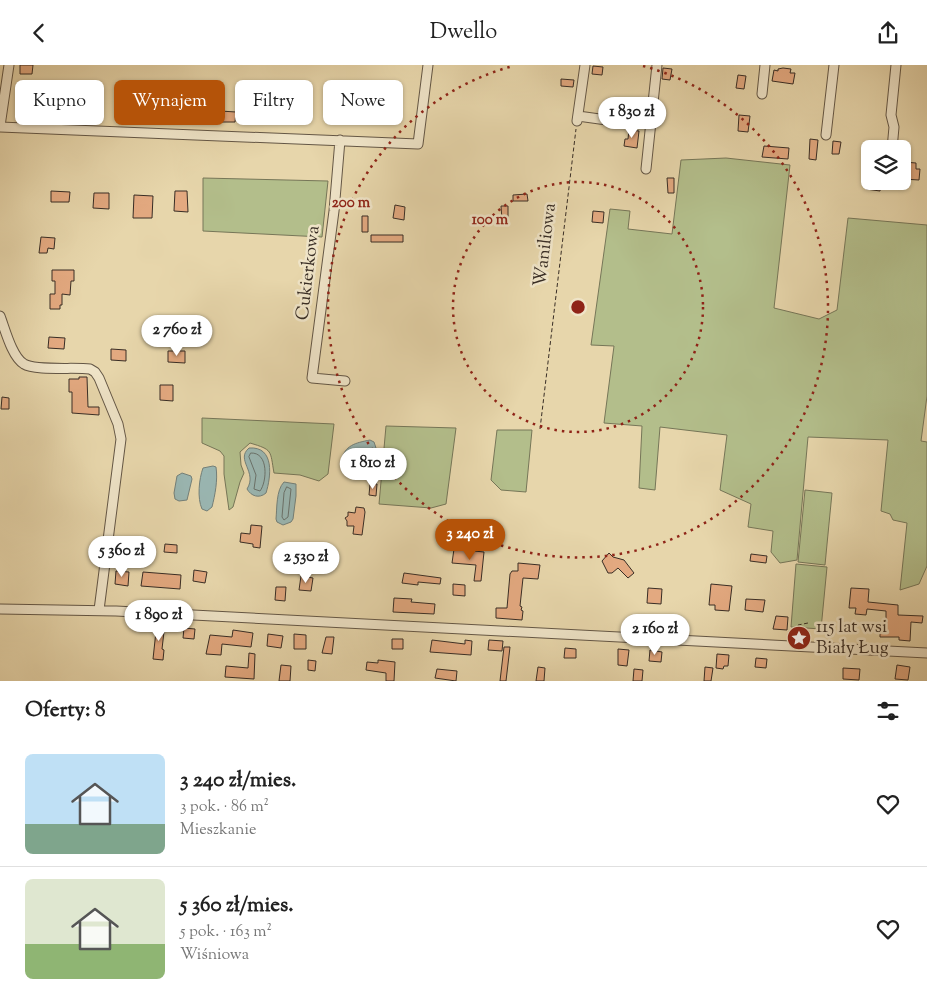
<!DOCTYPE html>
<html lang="pl">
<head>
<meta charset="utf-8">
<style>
  :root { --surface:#fff; --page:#f2f2f2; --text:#222; --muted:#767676; --line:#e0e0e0; --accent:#b45309 }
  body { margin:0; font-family:"Sorts Mill Goudy",serif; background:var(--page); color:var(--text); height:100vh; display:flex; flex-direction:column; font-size:19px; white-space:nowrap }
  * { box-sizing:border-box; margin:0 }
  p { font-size:16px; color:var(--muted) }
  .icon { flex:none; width:28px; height:28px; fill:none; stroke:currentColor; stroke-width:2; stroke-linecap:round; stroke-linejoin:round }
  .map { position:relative; height:616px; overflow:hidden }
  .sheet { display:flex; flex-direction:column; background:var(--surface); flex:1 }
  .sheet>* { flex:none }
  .hud { position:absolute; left:15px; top:15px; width:500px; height:45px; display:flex; gap:10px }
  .fabs { position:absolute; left:861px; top:75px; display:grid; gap:10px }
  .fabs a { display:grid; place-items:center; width:50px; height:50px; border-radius:8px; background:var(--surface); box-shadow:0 1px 4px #0004; font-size:25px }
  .price { position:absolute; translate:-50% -42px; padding:0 11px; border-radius:18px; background:#fff; color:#222; font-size:16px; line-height:32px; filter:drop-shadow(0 1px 2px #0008) }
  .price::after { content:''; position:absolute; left:50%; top:30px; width:15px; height:11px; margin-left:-8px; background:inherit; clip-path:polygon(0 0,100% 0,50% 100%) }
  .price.selected { background:var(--accent); color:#fff }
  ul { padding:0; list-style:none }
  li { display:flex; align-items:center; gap:15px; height:125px; padding:0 25px }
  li+li { border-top:1px solid var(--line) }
  li span { display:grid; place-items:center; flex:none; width:140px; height:100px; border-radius:8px; color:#555 }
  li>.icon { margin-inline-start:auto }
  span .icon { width:60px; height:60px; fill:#fffc; stroke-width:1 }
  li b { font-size:21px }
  h2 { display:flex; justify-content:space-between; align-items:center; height:60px; padding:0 25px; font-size:21px }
  .chip { padding:0 18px; border-radius:8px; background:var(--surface); box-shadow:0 1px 4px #0004; font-size:18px; line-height:45px }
  .chip.selected { background:var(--accent); color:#fff }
  header { display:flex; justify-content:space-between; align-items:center; height:65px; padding:0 25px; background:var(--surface); font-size:22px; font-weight:600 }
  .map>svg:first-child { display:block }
  .green { fill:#b3be8b; stroke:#767658 }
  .water { fill:#9ab7b3; stroke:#73807a }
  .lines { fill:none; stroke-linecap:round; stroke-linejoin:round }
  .shore { stroke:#69726c; stroke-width:1 }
  .building { fill:#e3a980; stroke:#382d25 }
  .minor-casing { stroke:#645746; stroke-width:11 }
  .path { stroke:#382d25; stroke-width:1; stroke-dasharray:4 2.5; stroke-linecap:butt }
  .minor { stroke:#efe4c8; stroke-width:9 }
  .ring { fill:none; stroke:#8f2418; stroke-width:2.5; stroke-dasharray:2.5 5 }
  .labels { text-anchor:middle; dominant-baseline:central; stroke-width:5; stroke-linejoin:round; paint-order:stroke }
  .street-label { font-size:18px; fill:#382d25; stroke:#efe4c8 }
  .poi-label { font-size:18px; fill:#382d25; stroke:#efe4c8; text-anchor:start }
  .centre { fill:#8f2418; stroke:#efe4c8; stroke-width:2.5 }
  .ring-label { font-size:15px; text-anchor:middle; font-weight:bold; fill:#8f2418; stroke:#efe4c8; stroke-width:5; stroke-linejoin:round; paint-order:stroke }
</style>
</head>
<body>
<header><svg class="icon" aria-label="back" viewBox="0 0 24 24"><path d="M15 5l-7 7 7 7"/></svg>Dwello<svg class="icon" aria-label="share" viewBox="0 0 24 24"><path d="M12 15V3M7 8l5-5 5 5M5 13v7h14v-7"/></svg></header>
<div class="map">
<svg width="927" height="616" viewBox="0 0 927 616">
  <rect width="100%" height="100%" fill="#e7d6ab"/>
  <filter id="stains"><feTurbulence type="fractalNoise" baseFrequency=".004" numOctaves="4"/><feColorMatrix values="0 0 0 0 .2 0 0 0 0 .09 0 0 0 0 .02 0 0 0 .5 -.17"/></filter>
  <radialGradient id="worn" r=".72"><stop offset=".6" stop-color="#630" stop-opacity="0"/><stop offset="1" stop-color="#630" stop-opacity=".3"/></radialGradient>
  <!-- green -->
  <path class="green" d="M 726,93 L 790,100 L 774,243 L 819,254 L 837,245 L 848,153 L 927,160 L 927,331 L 921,376 L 927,377 L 927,501 L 919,519 L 900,525 L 907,458 L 893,455 L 890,449 L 881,446 L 888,375 L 808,372 L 797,495 L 780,498 L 771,487 L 773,466 L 748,462 L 751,439 L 720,425 L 727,370 L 660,362 L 655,425 L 639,423 L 642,361 L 604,358 L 614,281 L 591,280 L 610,144 L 630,146 L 628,164 L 672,169 L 681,95 Z
    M 203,113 L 328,116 L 322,172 L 203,166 Z
    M 202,353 L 334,359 L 328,409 L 319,416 L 300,410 L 274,408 C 270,385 273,385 250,378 L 240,387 L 241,400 L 244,408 L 240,417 L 233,442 L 229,445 L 224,409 L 224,391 L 220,386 L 202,378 Z
    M 386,361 L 456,363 L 446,439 L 431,443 L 379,439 Z
    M 497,365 L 532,365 L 526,427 L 501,425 L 491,415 Z
    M 805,425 L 832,428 L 825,500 L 798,497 Z
    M 796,499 L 827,502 L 821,564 L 791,562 Z"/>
  <!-- water -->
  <path class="water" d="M 156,251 L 169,251 L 182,255 L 183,264 L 175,266 L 158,266 L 153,261 L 154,254 Z
    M 370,375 L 374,377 L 376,383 L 373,401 L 359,407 C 353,403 346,402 341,396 C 345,380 355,378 370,375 Z
    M 249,383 C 275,381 271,412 266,428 C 259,434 251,431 247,424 C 258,407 235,395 249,383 Z
    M 213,401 L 216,402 C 218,415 215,430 212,442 L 207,446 L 202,444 C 197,433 199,414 203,403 Z
    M 182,408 L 191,411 L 192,414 L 187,435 L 179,436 L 175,434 L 174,428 L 177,411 Z
    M 284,417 L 296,419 L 296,431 L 293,454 L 291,457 L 283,460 L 277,457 L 276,454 C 277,444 276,425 284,417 Z"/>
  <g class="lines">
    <!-- shore -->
    <path class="shore" d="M 251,388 C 269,387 267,417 260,426 L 254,424 L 256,410 L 249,392 Z
      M 287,422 L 291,424 L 288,452 L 284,455 L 282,452 L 284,428 Z"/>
  </g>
  <!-- building -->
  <path class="building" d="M 20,0 L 33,0 L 32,9 L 20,9 Z
    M 593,1 L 603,2 L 602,10 L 592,9 Z
    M 663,3 L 672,4 L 670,15 L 662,14 Z
    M 783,3 L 791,4 L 790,8 L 795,8 L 793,19 L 772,16 L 774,5 L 778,6 L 778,4 Z
    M 738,10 L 746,11 L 744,24 L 736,23 Z
    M 561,14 L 574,15 L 573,22 L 561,21 Z
    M 183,34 L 203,35 L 202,50 L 182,50 Z
    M 30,37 L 49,37 L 48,50 L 30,49 Z
    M 631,42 L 642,43 L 641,51 L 630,49 Z
    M 220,46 L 236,47 L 235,57 L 220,57 Z
    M 335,49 L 349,50 L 349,59 L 334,59 Z
    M 739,50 L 750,51 L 748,67 L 738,66 Z
    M 629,65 L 639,66 L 637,83 L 624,81 L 625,74 L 628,74 Z
    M 810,74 L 818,75 L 816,95 L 809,94 Z
    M 833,76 L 841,77 L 839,89 L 832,89 Z
    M 764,81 L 789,83 L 788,94 L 762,92 Z
    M 904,97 L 916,98 L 916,104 L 920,104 L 919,115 L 903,114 Z
    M 667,113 L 674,113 L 674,128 L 668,128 Z
    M 870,116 L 876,116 L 876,119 L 881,119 L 880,126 L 866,124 L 867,118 L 870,118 Z
    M 51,126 L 70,127 L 69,137 L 51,137 Z
    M 175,126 L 187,126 L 188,147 L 174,146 Z
    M 94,128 L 109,128 L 109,144 L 93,143 Z
    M 527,129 L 528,136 L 513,136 L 513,130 Z
    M 134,130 L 153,131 L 152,153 L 133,153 Z
    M 395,140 L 405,142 L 404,155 L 393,153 Z
    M 501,141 L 508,141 L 508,155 L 502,155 Z
    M 593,146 L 604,147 L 603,158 L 592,157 Z
    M 362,151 L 368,151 L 368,167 L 362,167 Z
    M 371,170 L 403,170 L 403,177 L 371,177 Z
    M 41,172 L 55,173 L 54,184 L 48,183 L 47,188 L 39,188 Z
    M 52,205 L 74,205 L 74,216 L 71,216 L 70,230 L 62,229 L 62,240 L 60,240 L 60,244 L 50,244 L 50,229 L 55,229 L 55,216 L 52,216 Z
    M 49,272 L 65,273 L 64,284 L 48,283 Z
    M 111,284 L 126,285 L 126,296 L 111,295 Z
    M 168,286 L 185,286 L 185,298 L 168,297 Z
    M 79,312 L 87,312 L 88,342 L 99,342 L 99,350 L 72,348 L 72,327 L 69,327 L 69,314 L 79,314 Z
    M 160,320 L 173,320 L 173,336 L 160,335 Z
    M 2,332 L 9,333 L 9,344 L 1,344 Z
    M 370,419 L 377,419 L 376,431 L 369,430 Z
    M 356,442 L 364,443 L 365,447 L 362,470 L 353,469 L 354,461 L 347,461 L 347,456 L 345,453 L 348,451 L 348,447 L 355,448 Z
    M 251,460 L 262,461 L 260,483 L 253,482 L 253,479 L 240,477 L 241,468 L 250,469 Z
    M 165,479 L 177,480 L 177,488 L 164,487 Z
    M 454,484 L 484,487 L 481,516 L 474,516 L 476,500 L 452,498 Z
    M 609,488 L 613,492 L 624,495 L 634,508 L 628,513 L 618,503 L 612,508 L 608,508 L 602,496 Z
    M 751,489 L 767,491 L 766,498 L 750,496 Z
    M 518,498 L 540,500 L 538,514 L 523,513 L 520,541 L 522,542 L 521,545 L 523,546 L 522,555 L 496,553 L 496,543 L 507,543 L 510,509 L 512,506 L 518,506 Z
    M 194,505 L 207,507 L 205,518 L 193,516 Z
    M 116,506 L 129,507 L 128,521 L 115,519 Z
    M 143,507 L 181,510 L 180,524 L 141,521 Z
    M 404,508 L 441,513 L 440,519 L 418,517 L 418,520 L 402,518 Z
    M 301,511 L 313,513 L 311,526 L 299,525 Z
    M 453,519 L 465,520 L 465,531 L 453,530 Z
    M 711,519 L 732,521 L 729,546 L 715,545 L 715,540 L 709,540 Z
    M 276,522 L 286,522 L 285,536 L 275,535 Z
    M 648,523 L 662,524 L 661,539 L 647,538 Z
    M 851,523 L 869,524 L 868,537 L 898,540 L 898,550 L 923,551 L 922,558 L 911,557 L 910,576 L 899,575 L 899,572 L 880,572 L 880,559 L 886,559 L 886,546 L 867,544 L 866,550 L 855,549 L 856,543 L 849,543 Z
    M 394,533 L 412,534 L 411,537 L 435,539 L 434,549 L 393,547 Z
    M 746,534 L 765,535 L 763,547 L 745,545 Z
    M 776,551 L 788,552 L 787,565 L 773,564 Z
    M 157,557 L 165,558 L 162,584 L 164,585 L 163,595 L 153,594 Z
    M 184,563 L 195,564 L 194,574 L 183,573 Z
    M 233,565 L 253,568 L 251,582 L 222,579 L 221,590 L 206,589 L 210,570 L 232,572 Z
    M 268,569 L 283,571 L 281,583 L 267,581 Z
    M 294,569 L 306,570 L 306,584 L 294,584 Z
    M 326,572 L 334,572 L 332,589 L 322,588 Z
    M 392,574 L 403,574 L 403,584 L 392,584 Z
    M 432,575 L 465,579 L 465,575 L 472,576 L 471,590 L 430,587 Z
    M 489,575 L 503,576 L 502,586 L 488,585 Z
    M 504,582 L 510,582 L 506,616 L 500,616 Z
    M 565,583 L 576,584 L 576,593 L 564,593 Z
    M 618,584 L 629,585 L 627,601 L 618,600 Z
    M 650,585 L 662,587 L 661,597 L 649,596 Z
    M 249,588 L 255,589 L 254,614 L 225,612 L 226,601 L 248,603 Z
    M 717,589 L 729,590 L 728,601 L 724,601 L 723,604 L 716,603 Z
    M 756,593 L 767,594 L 766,603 L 755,602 Z
    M 308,595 L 316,596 L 315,606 L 308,605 Z
    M 378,595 L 395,597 L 394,616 L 386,616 L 386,608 L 366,605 L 367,597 L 378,598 Z
    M 281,600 L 291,601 L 290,616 L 279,616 Z
    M 897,600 L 910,602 L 908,615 L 895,614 Z
    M 538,602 L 545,603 L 544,616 L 536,616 Z
    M 705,602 L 713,603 L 711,616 L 704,616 Z
    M 843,603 L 860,604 L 859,615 L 843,614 Z
    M 437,604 L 457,606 L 456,616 L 435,613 Z
    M 634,604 L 643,605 L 642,616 L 633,616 Z"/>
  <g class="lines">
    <!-- minor casing -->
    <g class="minor-casing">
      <path id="minor" d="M 762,29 L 765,0
        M 578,51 L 621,57
        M 577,56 L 585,0
        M 0,61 L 9,0
        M 0,62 L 418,79 L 428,0
        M 826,70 L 834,0
        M 340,75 L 334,146 L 312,313 L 345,316
        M 892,84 L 894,62 L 891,50 L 896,0
        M 646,104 L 657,0
        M 0,251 C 5,264 12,292 24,299 C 35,306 75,302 90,304 L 95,307 L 99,313 L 118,359 L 121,374 L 99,545
        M 0,544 L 116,546 L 927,588"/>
    </g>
    <!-- path -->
    <path class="path" d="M 540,364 L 576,64
      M 795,573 L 798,560 L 808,558"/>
    <!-- minor -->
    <use href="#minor" class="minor"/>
  </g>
  <!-- distance rings -->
  <g class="ring">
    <circle cx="578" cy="242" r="125"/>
    <path d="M643 1A250 250 0 1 1 513 1"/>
  </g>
  <!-- icons -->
  <defs>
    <g id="sight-disc" transform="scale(1.25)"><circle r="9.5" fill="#8f2418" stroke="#efe4c8"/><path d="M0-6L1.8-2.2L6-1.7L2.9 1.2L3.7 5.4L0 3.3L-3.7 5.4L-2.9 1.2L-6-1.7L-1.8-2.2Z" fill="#fff"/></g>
  </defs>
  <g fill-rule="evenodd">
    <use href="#sight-disc" x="799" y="573"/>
  </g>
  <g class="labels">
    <!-- street labels -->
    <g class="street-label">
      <text transform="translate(546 180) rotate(-83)">Waniliowa</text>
      <text transform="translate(309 208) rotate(-83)">Cukierkowa</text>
    </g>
    <!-- poi labels -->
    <g class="poi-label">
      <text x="816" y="563">115 lat wsi<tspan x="816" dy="21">Biały Ług</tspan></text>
    </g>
  </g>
  <circle cx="578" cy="242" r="8" class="centre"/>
  <g class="ring-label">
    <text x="351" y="142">200 m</text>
    <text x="490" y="159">100 m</text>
  </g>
  <rect width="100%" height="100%" filter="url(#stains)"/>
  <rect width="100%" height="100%" fill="url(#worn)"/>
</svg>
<div class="fabs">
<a><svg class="icon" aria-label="layers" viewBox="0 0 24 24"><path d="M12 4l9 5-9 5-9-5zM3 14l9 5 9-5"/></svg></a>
</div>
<b class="price" style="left:632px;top:74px">1 830 zł</b>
<b class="price" style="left:177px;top:292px">2 760 zł</b>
<b class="price" style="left:373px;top:425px">1 810 zł</b>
<b class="price selected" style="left:470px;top:496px">3 240 zł</b>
<b class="price" style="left:122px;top:513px">5 360 zł</b>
<b class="price" style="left:306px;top:519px">2 530 zł</b>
<b class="price" style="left:159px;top:577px">1 890 zł</b>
<b class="price" style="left:655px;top:591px">2 160 zł</b>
<div class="hud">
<a class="chip">Kupno</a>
<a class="chip selected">Wynajem</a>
<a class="chip">Filtry</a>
<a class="chip">Nowe</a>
</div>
</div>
<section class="sheet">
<h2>Oferty: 8<svg class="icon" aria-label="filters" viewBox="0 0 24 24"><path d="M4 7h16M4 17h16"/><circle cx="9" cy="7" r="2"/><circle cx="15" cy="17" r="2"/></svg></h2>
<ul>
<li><span style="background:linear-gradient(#bfe0f5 70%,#7fa58c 0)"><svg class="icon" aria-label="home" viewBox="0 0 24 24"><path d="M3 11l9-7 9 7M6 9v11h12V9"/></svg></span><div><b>3 240 zł/mies.</b><p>3 pok. · 86 m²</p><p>Mieszkanie</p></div><svg class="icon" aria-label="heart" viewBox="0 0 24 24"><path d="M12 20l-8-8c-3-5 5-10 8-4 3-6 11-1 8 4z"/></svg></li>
<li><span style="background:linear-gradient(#dfe7d0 65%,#8fb573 0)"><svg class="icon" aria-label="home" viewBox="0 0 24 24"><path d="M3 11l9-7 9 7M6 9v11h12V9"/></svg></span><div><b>5 360 zł/mies.</b><p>5 pok. · 163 m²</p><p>Wiśniowa</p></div><svg class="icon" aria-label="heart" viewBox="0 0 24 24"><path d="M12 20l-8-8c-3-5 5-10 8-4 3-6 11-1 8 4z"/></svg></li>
</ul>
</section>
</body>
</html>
